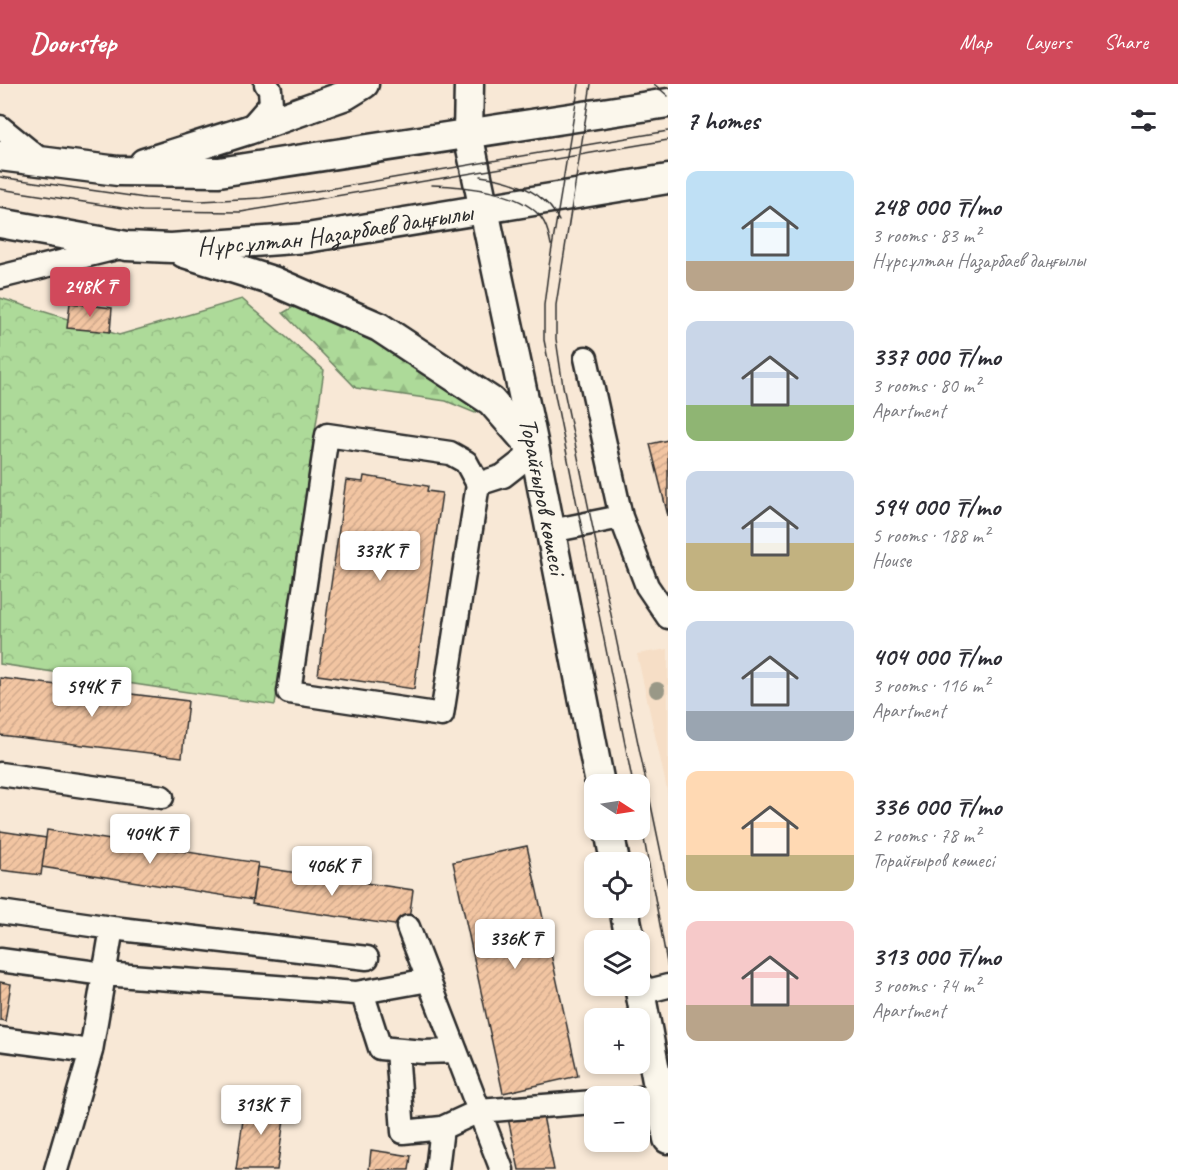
<!DOCTYPE html>
<html lang="en">
<head>
<meta charset="utf-8">
<style>
  :root { --surface:#fff; --page:#f7f7f7; --text:#2b2b33; --muted:#7c7c81; --accent:#d1495b }
  body { margin:0; font-family:Caveat,sans-serif; background:var(--page); color:var(--text); height:100vh; display:flex; flex-direction:column; font-size:22px; white-space:nowrap }
  * { box-sizing:border-box; margin:0 }
  p { font-size:20px; color:var(--muted) }
  .icon { flex:none; width:33px; height:33px; fill:none; stroke:currentColor; stroke-width:2; stroke-linecap:round; stroke-linejoin:round }
  .map { position:relative; flex:1; overflow:hidden }
  .drawer { display:flex; flex-direction:column; background:var(--surface); width:510px }
  .drawer>* { flex:none }
  .needle { width:39px; rotate:102deg }
  .controls { position:absolute; left:584px; top:690px; display:grid; gap:12px }
  .controls a { display:grid; place-items:center; width:66px; height:66px; border-radius:12px; background:var(--surface); box-shadow:0 3px 9px #0003; font-size:30px }
  .price { position:absolute; translate:-50% -51px; padding:0 14px; border-radius:6px; background:#fff; color:#222; font-size:20px; line-height:39px; filter:drop-shadow(0 2px 3px #0008) }
  .price::after { content:''; position:absolute; left:50%; top:36px; width:18px; height:14px; margin-left:-9px; background:inherit; clip-path:polygon(0 0,100% 0,50% 100%) }
  .price.current { background:var(--accent); color:#fff }
  ul { padding:0; list-style:none }
  li { display:flex; align-items:center; gap:18px; height:150px; padding:0 18px }
  li span { display:grid; place-items:center; flex:none; width:168px; height:120px; border-radius:12px; color:#555 }
  li>.icon { margin-inline-start:auto }
  span .icon { width:72px; height:72px; fill:#fffc; stroke-width:1 }
  li b { font-size:26px }
  h2 { display:flex; justify-content:space-between; align-items:center; height:72px; padding:0 18px; font-size:26px }
  header { display:flex; align-items:center; gap:36px; box-sizing:border-box; height:84px; padding:0 30px; background:var(--accent); color:#fff }
  header strong { font-size:28px }
  nav { display:flex; gap:33px; margin-inline-start:auto; font-size:21px }
  main { display:flex; flex:1; min-height:0 }
  .map>svg:first-child { display:block }
  .built { fill:#f6dec6 }
  .forest { fill:url(#forest-firs); stroke:#6c8262; stroke-width:1.5 }
  .park { fill:url(#park-crowns); stroke:#6c8262; stroke-width:1.5 }
  .building { fill:url(#building-hatch); stroke:#2b2b2b; stroke-width:1.5 }
  .lines { fill:none; stroke-linecap:round; stroke-linejoin:round }
  .minor-casing { stroke:#2b2b2b; stroke-width:27 }
  .major-casing { stroke:#2b2b2b; stroke-width:33 }
  .minor { stroke:#fbf7ec; stroke-width:22 }
  .major { stroke:#fbf7ec; stroke-width:28 }
  .tram { stroke:#2b2b2b; stroke-width:1.5 }
  .tree { fill:#999887 }
  .labels { text-anchor:middle; dominant-baseline:central; stroke-width:5; stroke-linejoin:round; paint-order:stroke }
  .street-label { font-size:26px; fill:#2b2b2b; stroke:#fbf7ec }
</style>
</head>
<body>
<header>
<strong>Doorstep</strong>
<nav><a>Map</a><a>Layers</a><a>Share</a></nav>
</header>
<main>
<div class="map">
<svg width="668" height="1086" viewBox="0 0 668 1086">
  <defs>
    <pattern id="forest-firs" width="22" height="20" patternUnits="userSpaceOnUse" patternTransform="scale(1.5)"><rect width="22" height="20" fill="#adda99"/><path d="M5 1l3.5 6h-7zM16 11l3.5 6h-7z" fill="#95bb84"/></pattern>
    <pattern id="park-crowns" width="20" height="18" patternUnits="userSpaceOnUse" patternTransform="scale(1.5)"><rect width="20" height="18" fill="#adda99"/><path d="M2 6a3 3 0 1 1 6 0M12 15a3 3 0 1 1 6 0" fill="none" stroke="#95bb84"/></pattern>
    <pattern id="building-hatch" width="6" height="6" patternUnits="userSpaceOnUse" patternTransform="scale(1.5)"><rect width="6" height="6" fill="#f2c5a2"/><path d="M-1 1l2-2M0 6l6-6M5 7l2-2" fill="none" stroke="#d0a98c"/></pattern>
  </defs>
  <rect width="100%" height="100%" fill="#f8e8d6"/>
  <filter id="ink" filterUnits="userSpaceOnUse"><feTurbulence type="fractalNoise" baseFrequency=".0167" numOctaves="2"/><feDisplacementMap in="SourceGraphic" scale="12" xChannelSelector="R" yChannelSelector="G"/><feConvolveMatrix kernelMatrix="1 2 1 2 8 2 1 2 1" color-interpolation-filters="sRGB"/></filter>
  <g filter="url(#ink)">
    <!-- built -->
    <path class="built" d="M 668,565 L 668,710 L 637,570 Z"/>
    <!-- forest -->
    <path class="forest" d="M 300,219 L 376,252 L 483,323 L 475,329 L 446,317 L 356,304 L 283,229 Z"/>
    <!-- park -->
    <path class="park" d="M 0,214 L 119,251 L 242,215 L 324,286 L 275,621 L 0,580 Z"/>
    <!-- building -->
    <path class="building" d="M 70,219 L 112,224 L 110,248 L 67,244 Z
      M 668,356 L 668,432 L 650,360 Z
      M 364,392 L 428,402 L 427,407 L 442,409 L 414,605 L 318,591 L 346,396 L 363,398 Z
      M 0,594 L 188,617 L 182,673 L 0,651 Z
      M 47,746 L 258,779 L 252,816 L 42,783 Z
      M 0,747 L 46,754 L 41,791 L 0,786 Z
      M 527,762 L 578,992 L 503,1009 L 453,778 Z
      M 257,783 L 413,806 L 408,843 L 252,820 Z
      M 0,898 L 11,900 L 5,937 L 0,936 Z
      M 246,1015 L 286,1021 L 277,1086 L 236,1086 Z
      M 542,1027 L 554,1086 L 519,1086 L 508,1034 Z
      M 371,1066 L 411,1072 L 409,1086 L 369,1086 Z"/>
    <g class="lines">
      <!-- minor casing -->
      <g class="minor-casing">
        <path id="minor" d="M 0,43 L 43,78
          M 249,45 L 271,20 L 270,6 L 266,0
          M 0,193 L 121,163
          M 586,274 L 621,433 L 647,502 L 668,533
          M 478,400 L 442,631 L 289,608 L 327,351 L 450,369 L 466,378 L 478,400 L 503,392 L 535,367
          M 551,447 L 621,433
          M 0,690 L 162,713
          M 0,828 L 112,844 L 91,967 L 56,1086
          M 408,843 L 502,1086
          M 112,844 L 367,874
          M 0,876 L 104,890 L 356,909 L 429,896
          M 362,908 L 380,964 L 423,968 L 456,967
          M 640,909 L 668,902
          M 0,955 L 91,967
          M 397,966 L 403,1048 L 442,1044 L 479,1027 L 594,1018
          M 639,1014 L 660,1013
          M 437,1086 L 442,1044"/>
      </g>
      <!-- major casing -->
      <g class="major-casing">
        <g id="major">
          <path id="s1" d="M 469,0 L 468,50 L 535,367 L 600,700"/>
          <path d="M 0,72 L 118,87 L 219,88 L 668,19"/>
          <path d="M 144,79 L 248,46 L 346,11 L 364,0"/>
          <path id="s2" d="M 0,139 L 127,162 L 171,164 L 307,154 L 668,95"/>
          <path d="M 184,169 L 273,197 L 379,243 L 491,317 L 533,365"/>
          <path d="M 609,746 L 615,778"/>
          <path d="M 624,824 L 630,856"/>
          <path d="M 639,902 L 668,1055"/>
        </g>
      </g>
      <!-- minor -->
      <use href="#minor" class="minor"/>
      <!-- major -->
      <use href="#major" class="major"/>
      <!-- tram -->
      <path class="tram" d="M 579,0 L 549,182 L 544,221 L 544,256 L 633,700
        M 591,0 L 556,221 L 556,255 L 563,302 L 668,802
        M 654,0 L 668,12
        M 480,92 C 511,96 545,106 559,137
        M 0,93 L 145,114 L 201,117 L 261,114 L 323,106 L 668,47
        M 432,101 C 463,102 523,107 542,135 C 548,143 549,152 551,161
        M 0,105 L 142,127 L 241,128 L 668,56
        M 639,728 L 668,884"/>
    </g>
    <!-- trees -->
    <circle class="tree" cx="657" cy="606" r="8"/>
  </g>
  <g class="labels">
    <!-- street labels -->
    <g class="street-label">
      <text stroke="none"><textPath href="#s2" startOffset="338">Нұрсұлтан Назарбаев даңғылы</textPath></text>
      <text stroke="none"><textPath href="#s1" startOffset="420">Торайғыров көшесі</textPath></text>
    </g>
  </g>
</svg>
<div class="controls">
<a><svg class="needle" viewBox="-14 -14 28 28"><path d="M0-13l5 13h-10z" fill="#e53935"/><path d="M0 13l5-13h-10z" fill="#7c7c81"/></svg></a>
<a><svg class="icon" aria-label="locate" viewBox="0 0 24 24"><circle cx="12" cy="12" r="6"/><path d="M12 2v4M12 18v4M2 12h4M18 12h4"/></svg></a>
<a><svg class="icon" aria-label="layers" viewBox="0 0 24 24"><path d="M12 4l9 5-9 5-9-5zM3 14l9 5 9-5"/></svg></a>
<a>+</a>
<a>−</a>
</div>
<b class="price current" style="left:90px;top:234px">248K ₸</b>
<b class="price" style="left:380px;top:498px">337K ₸</b>
<b class="price" style="left:92px;top:634px">594K ₸</b>
<b class="price" style="left:150px;top:781px">404K ₸</b>
<b class="price" style="left:332px;top:813px">406K ₸</b>
<b class="price" style="left:515px;top:886px">336K ₸</b>
<b class="price" style="left:261px;top:1052px">313K ₸</b>
</div>
<section class="drawer">
<h2>7 homes<svg class="icon" aria-label="filters" viewBox="0 0 24 24"><path d="M4 7h16M4 17h16"/><circle cx="9" cy="7" r="2"/><circle cx="15" cy="17" r="2"/></svg></h2>
<ul>
<li><span style="background:linear-gradient(#bfe0f5 75%,#b9a48a 0)"><svg class="icon" aria-label="home" viewBox="0 0 24 24"><path d="M3 11l9-7 9 7M6 9v11h12V9"/></svg></span><div><b>248 000 ₸/mo</b><p>3 rooms · 83 m²</p><p>Нұрсұлтан Назарбаев даңғылы</p></div></li>
<li><span style="background:linear-gradient(#c9d6e8 70%,#8fb573 0)"><svg class="icon" aria-label="home" viewBox="0 0 24 24"><path d="M3 11l9-7 9 7M6 9v11h12V9"/></svg></span><div><b>337 000 ₸/mo</b><p>3 rooms · 80 m²</p><p>Apartment</p></div></li>
<li><span style="background:linear-gradient(#c9d6e8 60%,#c2b280 0)"><svg class="icon" aria-label="home" viewBox="0 0 24 24"><path d="M3 11l9-7 9 7M6 9v11h12V9"/></svg></span><div><b>594 000 ₸/mo</b><p>5 rooms · 188 m²</p><p>House</p></div></li>
<li><span style="background:linear-gradient(#c9d6e8 75%,#9aa5b1 0)"><svg class="icon" aria-label="home" viewBox="0 0 24 24"><path d="M3 11l9-7 9 7M6 9v11h12V9"/></svg></span><div><b>404 000 ₸/mo</b><p>3 rooms · 116 m²</p><p>Apartment</p></div></li>
<li><span style="background:linear-gradient(#ffd9b3 70%,#c2b280 0)"><svg class="icon" aria-label="home" viewBox="0 0 24 24"><path d="M3 11l9-7 9 7M6 9v11h12V9"/></svg></span><div><b>336 000 ₸/mo</b><p>2 rooms · 78 m²</p><p>Торайғыров көшесі</p></div></li>
<li><span style="background:linear-gradient(#f6c9c9 70%,#b9a48a 0)"><svg class="icon" aria-label="home" viewBox="0 0 24 24"><path d="M3 11l9-7 9 7M6 9v11h12V9"/></svg></span><div><b>313 000 ₸/mo</b><p>3 rooms · 74 m²</p><p>Apartment</p></div></li>
</ul>
</section>
</main>
</body>
</html>
